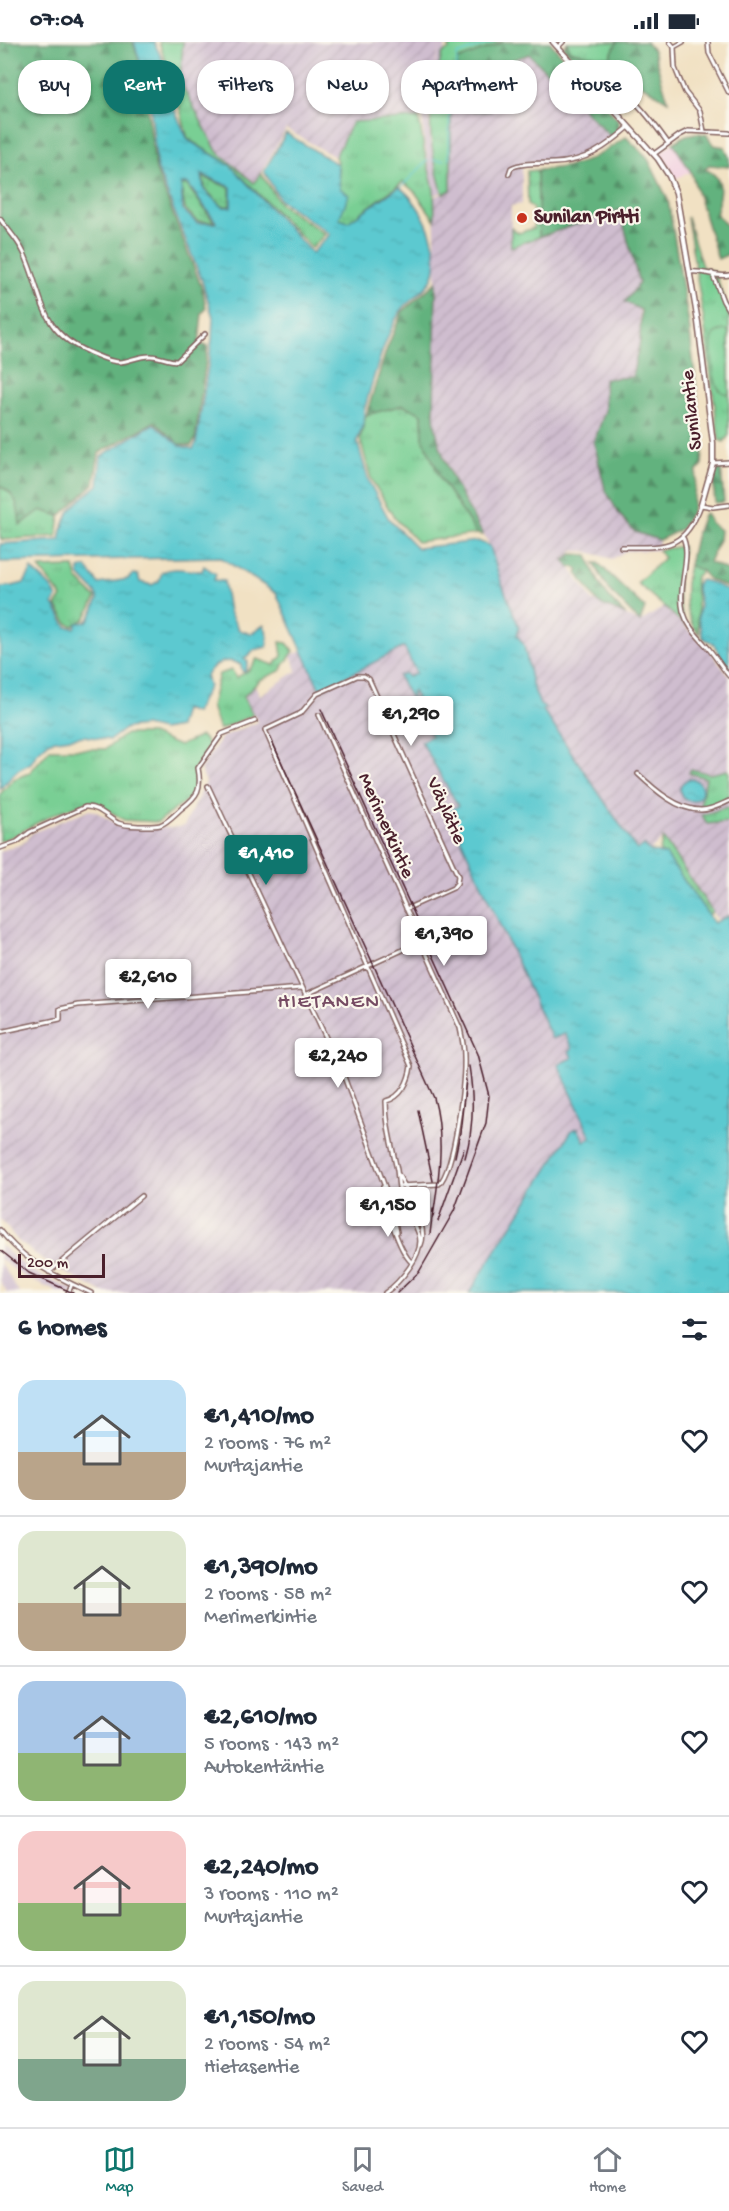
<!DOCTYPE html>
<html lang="en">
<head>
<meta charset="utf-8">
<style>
  :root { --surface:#fff; --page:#f6f6f7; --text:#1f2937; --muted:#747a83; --line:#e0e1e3; --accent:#0f766e }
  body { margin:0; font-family:"Gochi Hand",sans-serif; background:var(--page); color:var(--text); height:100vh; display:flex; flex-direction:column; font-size:22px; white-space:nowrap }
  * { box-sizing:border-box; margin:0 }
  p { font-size:20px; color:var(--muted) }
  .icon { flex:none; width:33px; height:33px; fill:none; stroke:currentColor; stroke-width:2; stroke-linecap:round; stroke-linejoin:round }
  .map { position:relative; height:1251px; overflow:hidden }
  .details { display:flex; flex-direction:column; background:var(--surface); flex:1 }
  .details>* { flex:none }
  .guide { position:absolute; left:18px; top:18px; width:693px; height:54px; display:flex; gap:12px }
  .scale { position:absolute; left:18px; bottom:15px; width:87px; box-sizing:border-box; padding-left:6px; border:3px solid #4a1f2b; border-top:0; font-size:16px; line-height:21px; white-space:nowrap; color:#4a1f2b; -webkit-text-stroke:4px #fbf7ec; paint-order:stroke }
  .price { position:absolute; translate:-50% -51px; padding:0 14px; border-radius:6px; background:#fff; color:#222; font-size:20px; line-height:39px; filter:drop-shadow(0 2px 3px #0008) }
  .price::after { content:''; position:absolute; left:50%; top:36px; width:18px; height:14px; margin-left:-9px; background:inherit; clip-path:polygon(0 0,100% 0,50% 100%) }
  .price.active { background:var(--accent); color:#fff }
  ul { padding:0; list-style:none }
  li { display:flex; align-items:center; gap:18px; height:150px; padding:0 18px }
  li+li { border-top:2px solid var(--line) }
  li span { display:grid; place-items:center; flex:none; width:168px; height:120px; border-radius:18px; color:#555 }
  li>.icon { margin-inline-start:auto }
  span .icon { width:72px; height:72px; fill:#fffc; stroke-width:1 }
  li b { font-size:26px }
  h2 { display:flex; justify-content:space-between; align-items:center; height:72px; padding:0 18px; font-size:26px }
  .chip { padding:0 21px; border-radius:24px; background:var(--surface); box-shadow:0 2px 4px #0004; font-size:21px; line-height:54px }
  .chip.active { background:var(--accent); color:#fff }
  .status { display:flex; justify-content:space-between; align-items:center; height:42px; padding:0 30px; background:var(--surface); direction:ltr }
  .status svg { height:16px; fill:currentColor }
  .menu { display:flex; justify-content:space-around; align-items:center; height:84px; border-top:2px solid var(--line); background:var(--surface); font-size:16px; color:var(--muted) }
  .menu a { display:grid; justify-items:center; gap:3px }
  .menu .active { color:var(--accent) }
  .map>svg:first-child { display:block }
  .built { fill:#f2cfe0 }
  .industrial { fill:url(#industrial-furrows) }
  .railway { fill:#cfbdcf }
  .grass { fill:url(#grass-tufts); stroke:#627760; stroke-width:1.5 }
  .forest { fill:url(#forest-firs); stroke:#566854; stroke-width:1.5 }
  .park { fill:#79cf94; stroke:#627760; stroke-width:1.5 }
  .water { fill:url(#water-ripples); stroke:#52747e; stroke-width:1.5; fill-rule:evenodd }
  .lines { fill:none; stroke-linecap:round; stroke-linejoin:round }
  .stream { stroke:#5bc9d0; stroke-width:1.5 }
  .minor-casing { stroke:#846360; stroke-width:6 }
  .tertiary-casing { stroke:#846360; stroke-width:7 }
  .minor { stroke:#fff; stroke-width:3 }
  .tertiary { stroke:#fff; stroke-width:4 }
  .rail { stroke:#4a1f2b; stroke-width:1.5 }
  .poi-dot { fill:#c8321e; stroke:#fbf7ec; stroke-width:2 }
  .labels { text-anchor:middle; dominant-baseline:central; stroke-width:4.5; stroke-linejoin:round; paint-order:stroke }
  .poi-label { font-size:20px; font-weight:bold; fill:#4a1f2b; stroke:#fbf7ec; text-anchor:start }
  .street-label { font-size:20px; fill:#4a1f2b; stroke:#fbf7ec }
  .neighbourhood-label { font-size:21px; letter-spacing:1.5px; fill:#764b63; stroke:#fbf7ec }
</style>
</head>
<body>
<div class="status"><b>07:04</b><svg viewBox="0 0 49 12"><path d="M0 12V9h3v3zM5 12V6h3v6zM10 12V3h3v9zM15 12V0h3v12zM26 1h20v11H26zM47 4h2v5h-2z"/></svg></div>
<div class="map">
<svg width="729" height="1251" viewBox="0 0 729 1251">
  <defs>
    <pattern id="industrial-furrows" width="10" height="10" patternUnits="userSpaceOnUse" patternTransform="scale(1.5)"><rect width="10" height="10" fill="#cfbdcf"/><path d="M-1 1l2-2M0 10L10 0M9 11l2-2" fill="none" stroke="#b3a2b2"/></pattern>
    <pattern id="grass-tufts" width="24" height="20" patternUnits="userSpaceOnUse" patternTransform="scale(1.5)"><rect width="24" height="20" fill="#79cf94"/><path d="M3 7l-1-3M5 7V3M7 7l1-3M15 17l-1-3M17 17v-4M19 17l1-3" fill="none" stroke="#6ab180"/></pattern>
    <pattern id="forest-firs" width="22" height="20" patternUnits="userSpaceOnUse" patternTransform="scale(1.5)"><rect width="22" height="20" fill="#62b27e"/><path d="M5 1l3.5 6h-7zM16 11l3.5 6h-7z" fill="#539067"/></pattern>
    <pattern id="water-ripples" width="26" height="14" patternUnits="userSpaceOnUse" patternTransform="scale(1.5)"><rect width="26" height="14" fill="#5bc9d0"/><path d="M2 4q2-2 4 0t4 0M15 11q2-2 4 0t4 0" fill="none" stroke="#51acb3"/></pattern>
  </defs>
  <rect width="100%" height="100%" fill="#fbf7ec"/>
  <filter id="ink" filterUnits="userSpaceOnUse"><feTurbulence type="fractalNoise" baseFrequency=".0167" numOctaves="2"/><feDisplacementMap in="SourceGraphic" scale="12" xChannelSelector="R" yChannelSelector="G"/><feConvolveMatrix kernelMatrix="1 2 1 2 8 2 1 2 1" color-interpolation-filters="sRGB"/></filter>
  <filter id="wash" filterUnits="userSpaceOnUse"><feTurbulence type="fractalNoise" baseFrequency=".008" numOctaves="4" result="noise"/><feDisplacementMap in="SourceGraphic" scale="24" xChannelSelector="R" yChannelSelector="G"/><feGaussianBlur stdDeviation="1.35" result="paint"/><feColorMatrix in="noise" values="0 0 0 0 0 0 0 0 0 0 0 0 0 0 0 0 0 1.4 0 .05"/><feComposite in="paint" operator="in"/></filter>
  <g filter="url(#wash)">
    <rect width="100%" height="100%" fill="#f1e1c3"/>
    <!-- built -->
    <path class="built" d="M 673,101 L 691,130 L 674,137 L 670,126 L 659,111 Z"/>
    <!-- industrial -->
    <path class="industrial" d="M 183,0 L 441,0 L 419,76 L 352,80 L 335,115 L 286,87 L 255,141 L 217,109 L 180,39 Z
      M 529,12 L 612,96 L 600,106 L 574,117 L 522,121 L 522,162 L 511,164 L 511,205 L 620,168 L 639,241 L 640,299 L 632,335 L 604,337 L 605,369 L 594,400 L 635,490 L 659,498 L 658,508 L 626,509 L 612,517 L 585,509 L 571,509 L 572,512 L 565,518 L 592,558 L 640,580 L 664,565 L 708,606 L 729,634 L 729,872 L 718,878 L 663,796 L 650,809 L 644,803 L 637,807 L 543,667 L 546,665 L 540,663 L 532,642 L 525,603 L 517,593 L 519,585 L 500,537 L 490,504 L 456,444 L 436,394 L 434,374 L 436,240 L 434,155 L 451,148 L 451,69 L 491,69 L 468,34 Z
      M 404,605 L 416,631 L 408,636 L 411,650 L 413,649 L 417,656 L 415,657 L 424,669 L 422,670 L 431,694 L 421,700 L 458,765 L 448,769 L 552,997 L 565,991 L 572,1008 L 572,1016 L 558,1023 L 591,1096 L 584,1099 L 572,1088 L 469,1251 L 103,1251 L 49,1222 L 18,1199 L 0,1177 L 0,809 L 22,802 L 32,791 L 88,768 L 95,769 L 120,784 L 172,786 L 184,784 L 206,740 L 200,727 L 222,695 L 258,680 L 237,643 L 248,631 L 260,653 L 297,629 L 291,613 L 303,609 L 321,648 Z"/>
    <!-- railway -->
    <path class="railway" d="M 441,0 L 447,0 L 433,45 L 429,70 L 430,99 L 442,150 L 435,153 L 424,99 L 423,81 L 425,60 Z
      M 0,1203 L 26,1225 L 44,1235 L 81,1251 L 60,1251 L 26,1236 L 0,1217 Z
      M 0,1220 L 8,1232 L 19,1251 L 7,1251 L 0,1238 Z"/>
    <!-- grass -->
    <path class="grass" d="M 159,0 L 183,0 L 180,39 L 217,109 L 254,141 L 261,131 L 280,162 L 325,192 L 312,206 L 230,123 L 188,97 L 171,35 Z
      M 450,0 L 505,0 L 457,18 L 460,69 L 451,70 L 451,148 L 443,152 C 426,96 427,68 442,12 L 449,7 Z
      M 567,0 L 617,0 L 610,15 L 593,15 L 570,8 Z
      M 419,76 L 424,107 L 434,148 L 435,178 L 415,150 L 403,140 L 348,180 L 339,177 C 339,160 342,128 335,115 L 352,80 Z
      M 537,128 L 539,195 L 511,205 L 511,186 L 519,191 L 534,186 L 533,167 L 528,162 L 527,129 Z
      M 203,135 L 230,146 L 230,164 L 222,164 L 205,147 Z
      M 186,142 L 214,180 L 197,179 L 185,167 L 181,144 Z
      M 687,175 L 702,225 L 715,230 L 729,273 L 729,393 L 724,400 L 719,398 L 704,279 Z
      M 403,363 L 422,372 L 423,396 L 441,438 L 477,492 L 417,500 L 393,474 L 371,437 L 360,397 L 366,373 Z
      M 0,444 C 18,454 18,463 21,483 L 40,468 L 60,474 L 57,494 L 2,498 L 0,495 Z
      M 682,504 C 684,514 680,524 678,534 C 676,551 680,567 685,583 L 637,541 L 664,516 L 658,508 Z
      M 689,523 L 702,529 L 695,535 C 694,545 697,551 697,561 C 698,572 697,581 699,592 C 682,574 684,546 689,523 Z
      M 74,525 L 78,538 L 96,556 L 85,577 L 73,584 L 68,582 L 56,564 L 62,555 L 39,526 Z
      M 280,600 L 287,601 L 294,609 L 280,629 L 260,638 L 243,655 L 253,673 L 219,688 L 211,664 L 219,632 L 232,628 L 236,636 L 249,628 L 257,617 L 274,623 L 282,614 Z
      M 126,692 L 151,692 L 179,704 L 201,694 L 210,704 L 195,728 L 196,742 L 190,756 L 158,780 L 124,778 L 93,759 C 75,763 55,771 39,780 C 25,787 15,795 0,799 L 0,752 L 14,737 L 29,731 L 50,707 L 105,707 Z
      M 691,727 L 710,732 L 727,728 L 729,730 L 729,756 L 710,764 L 700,764 L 706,736 L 689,731 Z
      M 727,765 L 729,766 L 729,780 L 707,782 L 702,773 Z
      M 663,796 L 712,869 L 709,874 L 666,813 L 659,812 Z"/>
    <!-- forest -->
    <path class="forest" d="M 0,0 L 133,0 L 142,27 L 156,128 L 203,249 L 206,267 L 202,271 L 199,302 L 208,304 L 195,398 L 191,404 L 179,402 L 154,380 L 99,411 L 94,442 L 60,474 L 41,468 L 20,483 C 18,464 18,454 0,444 Z
      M 504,0 L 550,0 L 619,79 L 619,86 L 612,96 L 529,12 L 469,34 L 491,69 L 460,69 L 457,18 Z
      M 617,0 L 646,0 L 653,8 L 668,59 L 614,26 L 604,49 L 563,5 L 567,1 L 570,8 C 584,13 595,15 610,15 Z
      M 696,91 L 706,92 L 714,103 L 725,105 L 729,116 L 729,125 L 709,123 L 705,127 C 729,138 717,151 717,173 L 729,186 L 729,212 L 718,217 L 691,130 L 673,101 L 686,93 Z
      M 626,95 L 647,115 L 668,158 L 689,282 L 703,404 L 702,425 L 697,429 L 692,469 L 680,488 L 659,498 L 635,490 L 619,472 L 605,447 L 594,400 L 605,369 L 604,337 L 632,335 L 640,299 L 641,268 L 625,260 L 639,241 L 620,168 L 539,195 L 537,128 C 580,125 591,119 626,95 Z
      M 436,240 L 434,374 C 438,417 462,455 483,493 L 477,492 L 440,436 L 423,396 L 422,372 L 403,363 L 366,373 L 387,306 L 402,270 Z
      M 721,426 L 724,460 L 715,461 L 713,438 L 714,429 Z
      M 706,471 L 711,481 L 720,488 L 719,498 L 709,520 L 729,529 L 729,546 L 708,537 L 702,529 L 689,523 L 695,495 L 703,473 Z
      M 572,512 L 588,513 C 597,540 605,554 626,573 L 598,561 L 577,531 L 579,529 L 574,525 L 570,526 L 564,518 Z
      M 594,521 L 598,521 L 645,566 L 640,580 L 608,547 Z"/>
    <!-- park -->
    <path class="park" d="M 725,288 L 729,289 L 729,353 C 724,351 720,350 717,344 C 714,338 709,302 713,295 C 715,290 719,289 725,288 Z"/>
    <!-- water -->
    <path class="water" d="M 134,0 L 154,0 L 171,36 L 175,69 L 188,98 L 230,123 L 312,211 L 330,192 L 280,158 L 264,129 L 286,91 L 337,122 L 340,146 L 349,153 L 339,177 L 348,180 L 399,145 C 422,160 447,214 430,240 C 420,254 403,261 396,277 C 381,307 373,338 364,369 L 364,380 L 357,399 L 369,440 L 389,477 L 417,506 L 478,499 L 490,504 L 500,537 L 519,585 L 517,593 L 524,603 L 532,642 L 540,663 L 546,666 L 543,668 L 637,808 L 644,803 L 650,809 L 666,813 L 714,881 L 729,873 L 729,1251 L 469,1251 L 572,1088 L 578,1086 L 584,1099 L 591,1095 L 558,1022 L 572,1016 L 569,1009 L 572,1007 L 565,992 L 552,997 L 448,769 L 458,764 L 421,699 L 431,694 L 418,669 L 421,667 L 422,670 L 424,669 L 420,663 L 419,664 L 420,666 L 417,668 L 411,656 L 417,656 L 413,649 L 411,650 L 413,653 L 410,655 L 398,634 L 405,631 L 408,635 L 416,631 L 404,605 L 320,648 L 276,551 L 220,515 L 0,520 L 0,502 L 60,498 C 65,467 74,463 98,443 L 101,414 L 153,382 L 181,404 L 193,407 L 196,401 L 212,298 L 213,275 L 202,239 L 157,126 L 149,51 ZM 202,133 L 231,145 L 231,165 L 222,165 L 204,148 ZM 187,141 L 216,180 L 216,181 L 197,181 L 183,168 L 181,143 Z
      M 204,524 L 216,532 L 214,538 L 224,539 L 229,570 L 239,588 L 251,592 L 264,583 L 268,594 L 267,605 L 254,608 L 244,617 L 248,620 L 245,630 L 242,629 L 241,623 C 227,615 213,621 206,634 L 209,644 L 195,671 L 184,667 L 179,685 L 162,688 L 145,684 L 126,686 L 110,698 L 84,694 L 50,699 L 37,711 L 31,721 L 18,728 L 0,747 L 0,545 L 12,544 L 24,541 L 32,527 C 40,536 53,544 57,556 L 53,562 L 67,585 L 75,586 L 77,581 L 86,580 L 90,576 L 98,557 L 96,551 L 79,533 L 79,527 L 86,525 L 99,542 L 128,537 L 133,532 L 138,533 L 140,540 L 152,543 L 159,539 L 162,530 C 176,524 187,529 202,529 Z
      M 699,538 C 707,538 722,545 729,550 L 729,626 L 713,601 L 703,596 L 698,576 L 700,562 L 696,543 Z
      M680 748a11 11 0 1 1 22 0a11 11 0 1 1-22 0Z"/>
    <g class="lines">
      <!-- stream -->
      <path class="stream" d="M 433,118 L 444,118
        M 449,118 L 450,40 L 456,39 L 457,13 L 493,0
        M 401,145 L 428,118"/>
    </g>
  </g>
  <g filter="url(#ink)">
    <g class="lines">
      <!-- minor casing -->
      <g class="minor-casing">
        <path id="minor" d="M 670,0 L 674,5 L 675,26 L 679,36 L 685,50 L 700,69 L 704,89
          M 708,0 L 709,11 L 729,51
          M 558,5 L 563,0
          M 674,5 L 683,0
          M 586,36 C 620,33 650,76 668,101
          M 654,112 L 680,93 L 688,89 L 729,91
          M 509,132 L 511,126 C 523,120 541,122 554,121 C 586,120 606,105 629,85
          M 0,177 C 9,189 18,198 24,211 C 44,255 38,288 88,310 C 98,314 109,320 119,320 C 129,320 140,313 151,314 C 159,314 168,319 177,319 L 205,292
          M 690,230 C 704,228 716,236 729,233
          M 712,231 L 723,259 L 729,269
          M 713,421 L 729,420
          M 682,494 C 693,511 677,545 683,569 C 688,586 698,594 709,607 C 716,616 722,625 729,634
          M 621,505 C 664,505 684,509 701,463 L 713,465 L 729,463
          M 319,673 L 460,986 C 462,995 464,1005 464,1014 C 465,1038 455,1127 439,1142 L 399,1144
          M 638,732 C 654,747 677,768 701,768 C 711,768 720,763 729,759
          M 208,744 L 343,1032 L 391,1161 L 397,1190
          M 0,806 L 17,800 L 30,790 L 85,765 C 98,764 107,775 118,781 C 125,784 152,785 160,783 C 167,781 176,771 182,766 C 198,754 202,747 198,726 L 222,692 L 255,679
          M 305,953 L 420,900
          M 0,990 L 60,977 L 60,967 L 78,963 L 302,946
          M 398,1132 C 407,1148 429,1185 421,1203
          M 383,1145 C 386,1165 398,1208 412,1221
          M 0,1188 C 19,1213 44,1228 72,1242
          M 49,1230 L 141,1154
          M 68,1251 L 72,1242 L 91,1251
          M 385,1251 C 399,1241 425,1212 419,1193 C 415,1179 404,1166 400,1151 C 398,1143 398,1135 397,1128 C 392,1104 386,1083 386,1059 C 402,1055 409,1039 411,1024 L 265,688 L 301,671 L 317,652 L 357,634 L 364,634 L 369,637 L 458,834 L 457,841 L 453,846 L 406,867"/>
      </g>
      <!-- tertiary casing -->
      <g class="tertiary-casing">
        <path id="tertiary" d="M 553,0 L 658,117 L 669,134 L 676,151 L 698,280 L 713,401 L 713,421 L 701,463"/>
      </g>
      <!-- minor -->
      <use href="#minor" class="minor"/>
      <!-- tertiary -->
      <use href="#tertiary" class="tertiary"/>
      <!-- rail -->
      <path class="rail" d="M 321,667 L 478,1012 L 489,1054 L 486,1081 L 454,1169 L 419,1230 L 397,1251
        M 270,695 L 434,1056 C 445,1095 439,1136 433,1175
        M 418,1068 L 433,1139
        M 455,1115 L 460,1091 L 466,1038
        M 465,1116 C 474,1086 474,1055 469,1024
        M 438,1179 L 464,1106
        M 430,1192 L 433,1167
        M 0,1208 L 29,1231 L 73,1251"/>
    </g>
  </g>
  <!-- markers -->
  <circle class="poi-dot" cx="522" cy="176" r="6"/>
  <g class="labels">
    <!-- poi labels -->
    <g class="poi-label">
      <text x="534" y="176">Sunilan Pirtti</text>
    </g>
    <!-- street labels -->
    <g class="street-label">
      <text transform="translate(693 368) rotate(-96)">Sunilantie</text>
      <text transform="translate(445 769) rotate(66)">Väylätie</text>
      <text transform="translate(385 784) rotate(66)">Merimerkintie</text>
    </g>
    <!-- neighbourhood labels -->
    <g class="neighbourhood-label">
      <text x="329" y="961">HIETANEN</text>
    </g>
  </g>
</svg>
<div class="scale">200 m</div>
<b class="price" style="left:411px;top:705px">€1,290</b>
<b class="price active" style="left:266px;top:844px">€1,410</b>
<b class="price" style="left:444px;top:925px">€1,390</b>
<b class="price" style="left:148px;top:968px">€2,610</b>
<b class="price" style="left:338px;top:1047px">€2,240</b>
<b class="price" style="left:388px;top:1196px">€1,150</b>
<div class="guide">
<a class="chip">Buy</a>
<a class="chip active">Rent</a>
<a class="chip">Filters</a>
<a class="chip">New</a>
<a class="chip">Apartment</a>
<a class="chip">House</a>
</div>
</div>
<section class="details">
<h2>6 homes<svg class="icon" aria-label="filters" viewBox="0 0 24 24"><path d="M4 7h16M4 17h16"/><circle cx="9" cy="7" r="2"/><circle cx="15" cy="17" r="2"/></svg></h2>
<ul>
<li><span style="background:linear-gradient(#bfe0f5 60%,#b9a48a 0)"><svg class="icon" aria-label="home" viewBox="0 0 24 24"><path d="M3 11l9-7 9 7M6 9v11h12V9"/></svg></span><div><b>€1,410/mo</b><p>2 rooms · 76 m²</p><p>Murtajantie</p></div><svg class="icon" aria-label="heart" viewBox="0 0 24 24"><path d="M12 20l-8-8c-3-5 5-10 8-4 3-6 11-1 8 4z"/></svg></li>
<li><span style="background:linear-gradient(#dfe7d0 60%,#b9a48a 0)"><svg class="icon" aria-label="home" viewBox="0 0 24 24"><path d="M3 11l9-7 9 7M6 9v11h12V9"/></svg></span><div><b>€1,390/mo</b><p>2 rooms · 58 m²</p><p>Merimerkintie</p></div><svg class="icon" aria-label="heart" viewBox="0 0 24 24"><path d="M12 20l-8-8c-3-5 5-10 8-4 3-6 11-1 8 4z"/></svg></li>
<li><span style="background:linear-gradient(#a9c7e8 60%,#8fb573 0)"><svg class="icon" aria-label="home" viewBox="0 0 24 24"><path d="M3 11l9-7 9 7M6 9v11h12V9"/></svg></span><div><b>€2,610/mo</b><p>5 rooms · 143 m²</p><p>Autokentäntie</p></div><svg class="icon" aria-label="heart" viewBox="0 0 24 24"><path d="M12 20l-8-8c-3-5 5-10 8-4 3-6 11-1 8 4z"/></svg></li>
<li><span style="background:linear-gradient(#f6c9c9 60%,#8fb573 0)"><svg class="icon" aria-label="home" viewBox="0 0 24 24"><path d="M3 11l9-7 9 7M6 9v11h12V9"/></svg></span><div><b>€2,240/mo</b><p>3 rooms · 110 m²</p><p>Murtajantie</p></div><svg class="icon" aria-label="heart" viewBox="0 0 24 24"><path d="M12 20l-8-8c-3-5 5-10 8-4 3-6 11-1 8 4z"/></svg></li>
<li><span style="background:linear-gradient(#dfe7d0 65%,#7fa58c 0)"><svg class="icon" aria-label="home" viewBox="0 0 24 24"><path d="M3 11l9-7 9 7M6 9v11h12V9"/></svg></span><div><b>€1,150/mo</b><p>2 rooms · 54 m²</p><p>Hietasentie</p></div><svg class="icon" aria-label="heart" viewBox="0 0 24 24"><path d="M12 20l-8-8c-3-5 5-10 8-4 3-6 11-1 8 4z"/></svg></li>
</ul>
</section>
<nav class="menu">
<a class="active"><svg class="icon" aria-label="map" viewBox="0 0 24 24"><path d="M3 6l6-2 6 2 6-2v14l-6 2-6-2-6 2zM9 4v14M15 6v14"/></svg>Map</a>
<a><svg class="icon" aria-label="saved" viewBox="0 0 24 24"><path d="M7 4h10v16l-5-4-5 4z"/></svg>Saved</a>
<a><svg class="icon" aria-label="home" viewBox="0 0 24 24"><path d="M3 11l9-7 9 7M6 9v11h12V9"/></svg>Home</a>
</nav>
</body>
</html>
